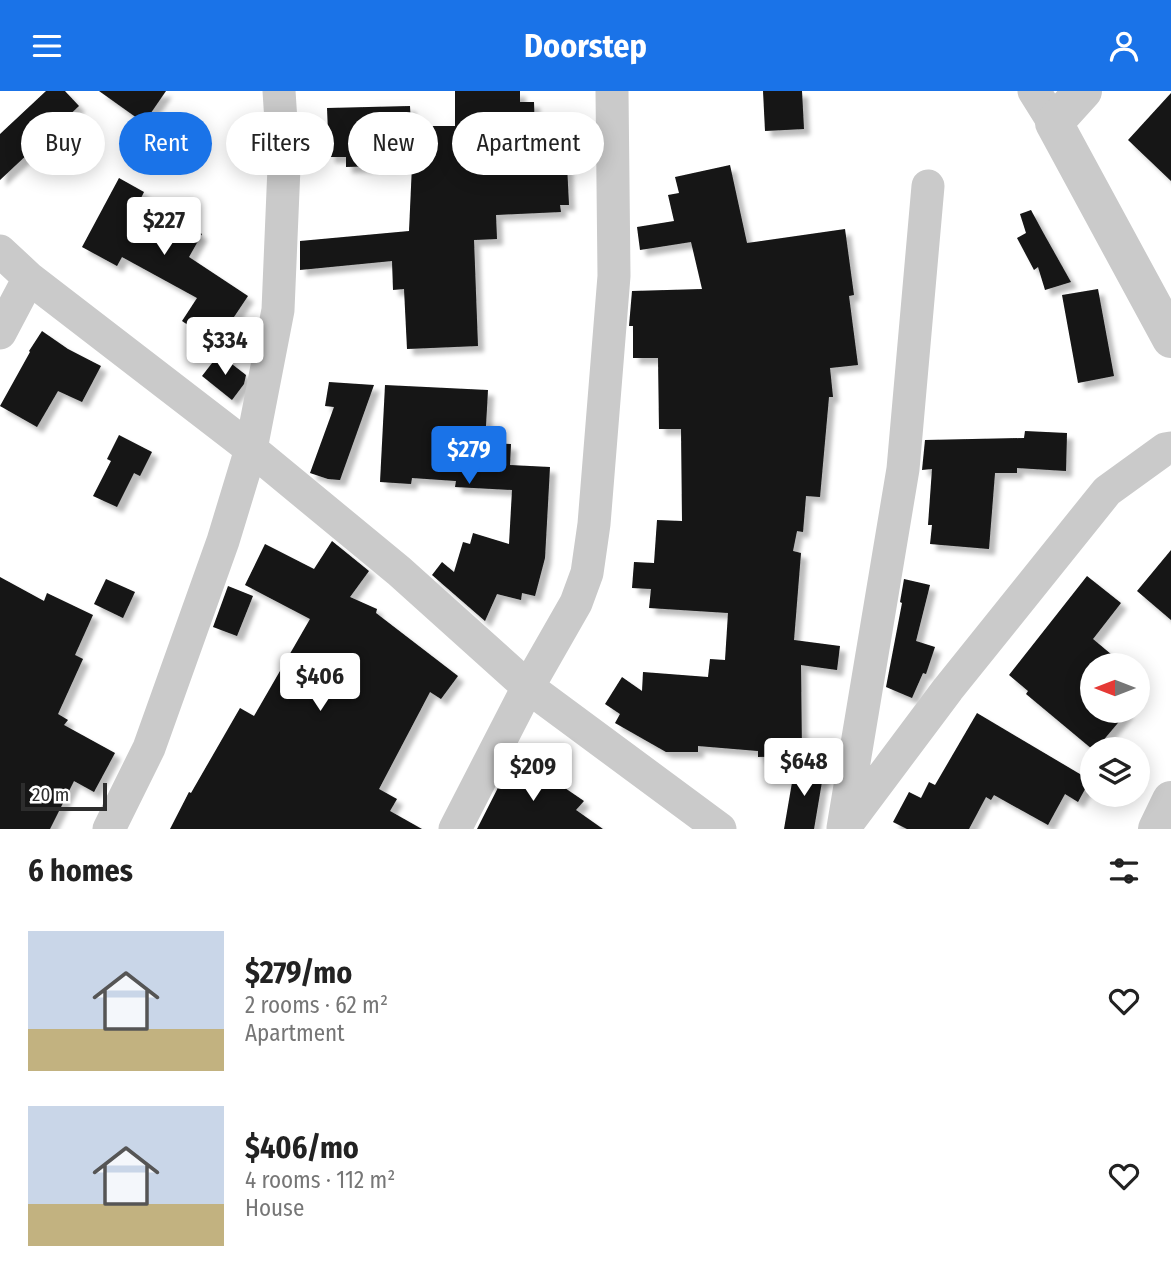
<!DOCTYPE html>
<html lang="en">
<head>
<meta charset="utf-8">
<style>
  :root { --surface:#fff; --page:#f6f6f6; --text:#222; --muted:#767676; --accent:#1a73e8 }
  body { margin:0; font-family:"Fira Sans Condensed",sans-serif; background:var(--page); color:var(--text); height:100vh; display:flex; flex-direction:column; font-size:26px; white-space:nowrap }
  * { box-sizing:border-box; margin:0 }
  p { font-size:23px; color:var(--muted) }
  .icon { flex:none; width:38px; height:38px; fill:none; stroke:currentColor; stroke-width:2; stroke-linecap:round; stroke-linejoin:round }
  .map { position:relative; height:738px; overflow:hidden }
  .drawer { display:flex; flex-direction:column; background:var(--surface); flex:1 }
  .drawer>* { flex:none }
  .top-card { position:absolute; left:21px; top:21px; width:700px; height:63px; display:flex; gap:14px }
  .needle { width:46px; rotate:270deg }
  .fabs { position:absolute; left:1080px; top:562px; display:grid; gap:14px }
  .fabs a { display:grid; place-items:center; width:70px; height:70px; border-radius:50%; background:var(--surface); box-shadow:0 4px 18px #0003; font-size:35px }
  .scale { position:absolute; left:21px; bottom:18px; width:86px; box-sizing:border-box; padding-left:7px; border:4px solid #2d2d2d; border-top:0; font-size:19px; line-height:24px; white-space:nowrap; color:#2d2d2d; -webkit-text-stroke:5px #fff; paint-order:stroke }
  .price { position:absolute; translate:-50% -60px; padding:0 16px; border-radius:7px; background:#fff; color:#222; font-size:23px; line-height:46px; filter:drop-shadow(0 2px 4px #0008) }
  .price::after { content:''; position:absolute; left:50%; top:42px; width:21px; height:16px; margin-left:-10px; background:inherit; clip-path:polygon(0 0,100% 0,50% 100%) }
  .price.on { background:var(--accent); color:#fff }
  ul { padding:0; list-style:none }
  li { display:flex; align-items:center; gap:21px; height:175px; padding:0 28px }
  li span { display:grid; place-items:center; flex:none; width:196px; height:140px; border-radius:0px; color:#555 }
  li>.icon { margin-inline-start:auto }
  span .icon { width:84px; height:84px; fill:#fffc; stroke-width:1 }
  li b { font-size:30px }
  h2 { display:flex; justify-content:space-between; align-items:center; height:84px; padding:0 28px; font-size:30px }
  .chip { padding:0 24px; border-radius:32px; background:var(--surface); box-shadow:0 4px 18px #0003; font-size:24px; line-height:63px }
  .chip.on { background:var(--accent); color:#fff }
  header { display:flex; justify-content:space-between; align-items:center; height:91px; padding:0 28px; background:var(--accent); color:#fff; font-size:32px; font-weight:700 }
  .map>svg:first-child { display:block }
  .building { fill:#141414; filter:url(#shadow) }
  .lines { fill:none; stroke-linecap:round; stroke-linejoin:round }
  .minor { stroke:#cacaca; stroke-width:33 }
  .tertiary { stroke:#cacaca; stroke-width:38 }
</style>
</head>
<body>
<header><svg class="icon" aria-label="menu" viewBox="0 0 24 24"><path d="M4 6h16M4 12h16M4 18h16"/></svg>Doorstep<svg class="icon" aria-label="person" viewBox="0 0 24 24"><circle cx="12" cy="8" r="4"/><path d="M4 21q1-7 8-7t8 7"/></svg></header>
<div class="map">
<svg width="1171" height="738" viewBox="0 0 1171 738">
  <defs>
    <filter id="shadow"><feDropShadow dx="6" dy="6" stdDeviation="2" flood-color="#0004"/></filter>
  </defs>
  <rect width="100%" height="100%" fill="#fff"/>
  <!-- building -->
  <path class="building" d="M 46,0 L 65,0 L 79,15 L 0,89 L 0,43 Z
    M 99,0 L 166,0 L 144,32 Z
    M 455,0 L 520,0 L 520,11 L 534,11 L 536,75 L 567,74 L 569,114 L 560,114 L 561,121 L 496,124 L 497,148 L 474,149 L 478,255 L 407,258 L 404,198 L 393,199 L 392,170 L 300,179 L 300,150 L 409,140 L 412,74 L 346,76 L 346,66 L 329,66 L 327,17 L 410,15 L 411,35 L 455,35 Z
    M 763,0 L 802,0 L 804,38 L 765,40 Z
    M 1171,2 L 1171,90 L 1128,49 Z
    M 730,74 L 747,152 L 845,138 L 854,204 L 849,205 L 858,274 L 830,277 L 833,306 L 829,306 L 820,406 L 806,405 L 803,441 L 797,440 L 793,460 L 801,462 L 794,549 L 840,555 L 837,579 L 801,574 L 802,665 L 758,666 L 758,660 L 698,655 L 698,661 L 666,661 L 615,632 L 620,623 L 605,613 L 622,586 L 642,600 L 643,581 L 708,586 L 710,568 L 725,569 L 728,522 L 649,517 L 651,498 L 632,497 L 634,471 L 654,472 L 657,429 L 682,430 L 681,338 L 659,338 L 658,267 L 633,267 L 633,235 L 629,235 L 632,200 L 702,198 L 691,151 L 640,159 L 637,136 L 674,130 L 668,104 L 679,102 L 675,86 Z
    M 119,87 L 144,101 L 140,109 L 202,143 L 189,166 L 248,205 L 216,253 L 182,230 L 197,207 L 122,166 L 117,175 L 82,156 Z
    M 1031,119 L 1044,143 L 1071,191 L 1045,199 L 1038,176 L 1034,179 L 1017,147 L 1026,142 L 1020,123 Z
    M 1098,198 L 1114,285 L 1078,292 L 1062,204 Z
    M 42,240 L 68,258 L 101,275 L 82,311 L 58,300 L 37,336 L 0,315 L 30,261 L 29,260 Z
    M 219,263 L 246,284 L 244,293 L 232,309 L 202,285 Z
    M 329,291 L 374,294 L 340,389 L 328,388 L 310,382 L 334,316 L 325,315 Z
    M 385,294 L 488,299 L 485,352 L 511,353 L 510,374 L 550,376 L 545,467 L 535,505 L 522,502 L 521,509 L 497,503 L 485,530 L 432,484 L 442,471 L 454,481 L 463,451 L 470,453 L 473,442 L 509,453 L 512,399 L 455,396 L 456,390 L 412,387 L 411,393 L 380,391 Z
    M 1025,340 L 1067,342 L 1066,380 L 1017,377 L 1017,382 L 995,382 L 989,458 L 930,453 L 932,434 L 928,434 L 932,378 L 922,379 L 925,349 L 1024,347 Z
    M 119,344 L 152,361 L 140,385 L 134,382 L 117,416 L 93,405 L 111,370 L 107,368 Z
    M 332,450 L 369,480 L 350,506 L 377,518 L 376,522 L 458,585 L 441,608 L 430,601 L 379,698 L 397,708 L 390,720 L 422,738 L 170,738 L 189,701 L 191,702 L 240,617 L 254,625 L 310,528 L 245,494 L 265,453 L 314,478 Z
    M 1171,459 L 1171,529 L 1137,500 Z
    M 1087,485 L 1121,512 L 1093,548 L 1124,574 L 1092,574 L 1092,620 L 1128,620 L 1096,658 L 1092,658 L 1026,603 L 1028,600 L 1009,584 Z
    M 0,486 L 44,510 L 47,502 L 93,524 L 75,564 L 83,568 L 58,623 L 68,629 L 64,634 L 115,662 L 94,701 L 74,690 L 50,738 L 0,738 Z
    M 106,488 L 135,501 L 123,527 L 94,513 Z
    M 904,488 L 930,494 L 916,550 L 935,556 L 926,583 L 923,582 L 912,607 L 886,596 L 902,512 L 900,511 Z
    M 228,495 L 253,505 L 237,545 L 213,536 Z
    M 977,622 L 1090,689 L 1078,711 L 1065,703 L 1048,734 L 994,704 L 991,709 L 986,706 L 969,738 L 907,738 L 893,731 L 909,701 L 921,707 L 929,691 L 935,694 Z
    M 515,663 L 584,710 L 576,719 L 603,738 L 477,738 Z
    M 795,674 L 824,679 L 814,738 L 784,738 Z"/>
  <g class="lines">
    <!-- minor -->
    <path class="minor" d="M 1034,0 L 1054,32
      M 0,160 L 29,187 L 251,358 L 399,480 L 528,596 L 720,738
      M 0,242 L 29,187
      M 847,733 L 948,598 L 1107,400 L 1165,358 L 1171,357
      M 843,737 L 903,378 L 928,95
      M 109,738 L 149,657 L 223,450 L 251,358 L 278,219 L 284,76 L 279,0
      M 455,738 L 528,596 L 576,512 L 587,482 L 594,433 L 614,185 L 612,0"/>
    <!-- tertiary -->
    <path class="tertiary" d="M 1083,0 L 1054,32 L 1171,248
      M 1157,738 L 1171,709"/>
  </g>
</svg>
<div class="fabs">
<a><svg class="needle" viewBox="-14 -14 28 28"><path d="M0-13l5 13h-10z" fill="#e53935"/><path d="M0 13l5-13h-10z" fill="#767676"/></svg></a>
<a><svg class="icon" aria-label="layers" viewBox="0 0 24 24"><path d="M12 4l9 5-9 5-9-5zM3 14l9 5 9-5"/></svg></a>
</div>
<div class="scale">20 m</div>
<b class="price" style="left:164px;top:166px">$227</b>
<b class="price" style="left:225px;top:286px">$334</b>
<b class="price on" style="left:469px;top:395px">$279</b>
<b class="price" style="left:320px;top:622px">$406</b>
<b class="price" style="left:804px;top:707px">$648</b>
<b class="price" style="left:533px;top:712px">$209</b>
<div class="top-card">
<a class="chip">Buy</a>
<a class="chip on">Rent</a>
<a class="chip">Filters</a>
<a class="chip">New</a>
<a class="chip">Apartment</a>
</div>
</div>
<section class="drawer">
<h2>6 homes<svg class="icon" aria-label="filters" viewBox="0 0 24 24"><path d="M4 7h16M4 17h16"/><circle cx="9" cy="7" r="2"/><circle cx="15" cy="17" r="2"/></svg></h2>
<ul>
<li><span style="background:linear-gradient(#c9d6e8 70%,#c2b280 0)"><svg class="icon" aria-label="home" viewBox="0 0 24 24"><path d="M3 11l9-7 9 7M6 9v11h12V9"/></svg></span><div><b>$279/mo</b><p>2 rooms · 62 m²</p><p>Apartment</p></div><svg class="icon" aria-label="heart" viewBox="0 0 24 24"><path d="M12 20l-8-8c-3-5 5-10 8-4 3-6 11-1 8 4z"/></svg></li>
<li><span style="background:linear-gradient(#c9d6e8 70%,#c2b280 0)"><svg class="icon" aria-label="home" viewBox="0 0 24 24"><path d="M3 11l9-7 9 7M6 9v11h12V9"/></svg></span><div><b>$406/mo</b><p>4 rooms · 112 m²</p><p>House</p></div><svg class="icon" aria-label="heart" viewBox="0 0 24 24"><path d="M12 20l-8-8c-3-5 5-10 8-4 3-6 11-1 8 4z"/></svg></li>
</ul>
</section>
</body>
</html>
